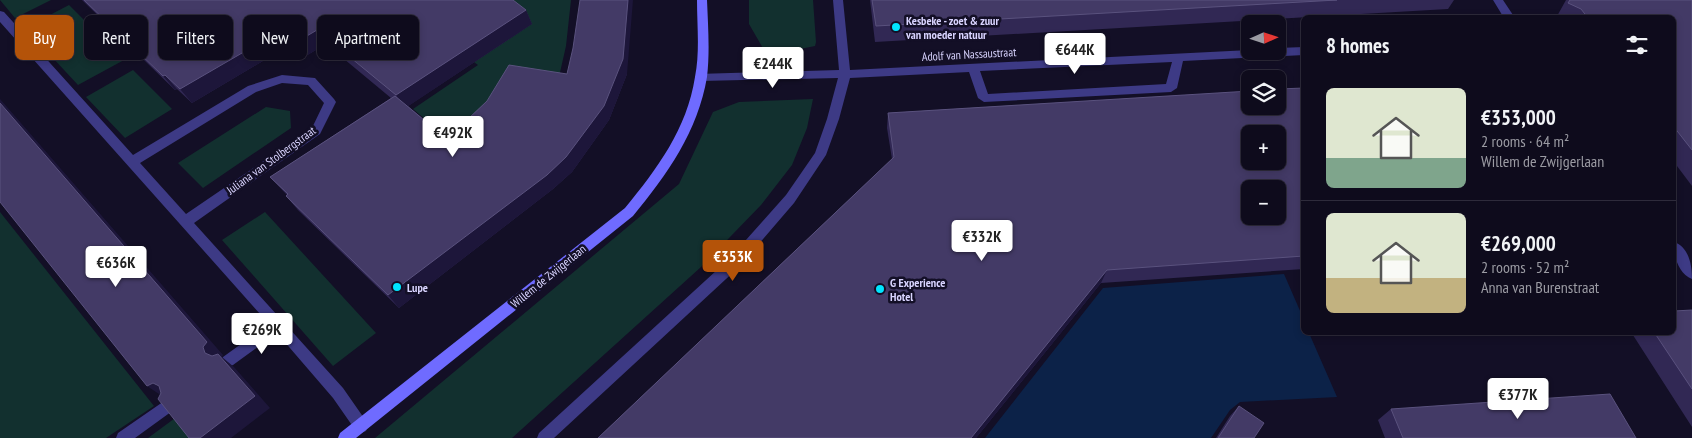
<!DOCTYPE html>
<html lang="en">
<head>
<meta charset="utf-8">
<style>
  :root { --surface:#0e0b1c; --page:#171425; --text:#f1f3f6; --muted:#9b9ba3; --line:#2e2b3b; --accent:#b45309 }
  body { margin:0; font-family:"PT Sans Narrow",sans-serif; background:var(--page); color:var(--text); height:100vh; display:flex; flex-direction:column; font-size:19px; white-space:nowrap }
  * { box-sizing:border-box; margin:0 }
  p { font-size:16px; color:var(--muted) }
  .icon { flex:none; width:28px; height:28px; fill:none; stroke:currentColor; stroke-width:2; stroke-linecap:round; stroke-linejoin:round }
  .map { position:relative; flex:1; overflow:hidden }
  .drawer { position:absolute; left:1301px; top:15px; width:375px; height:320px; display:flex; flex-direction:column; background:var(--surface); border-radius:8px; box-shadow:0 2px 8px #0003,0 0 0 1px var(--line) }
  .drawer>* { flex:none }
  .guide { position:absolute; left:15px; top:15px; width:475px; height:45px; display:flex; gap:10px }
  .needle { width:32px; rotate:87deg }
  .buttons { position:absolute; left:1241px; top:15px; display:grid; gap:10px }
  .buttons a { display:grid; place-items:center; width:45px; height:45px; border-radius:8px; background:var(--surface); box-shadow:0 2px 8px #0003,0 0 0 1px var(--line); font-size:25px }
  .price { position:absolute; translate:-50% -42px; padding:0 11px; border-radius:5px; background:#fff; color:#222; font-size:16px; line-height:32px; filter:drop-shadow(0 1px 2px #0008) }
  .price::after { content:''; position:absolute; left:50%; top:30px; width:15px; height:11px; margin-left:-8px; background:inherit; clip-path:polygon(0 0,100% 0,50% 100%) }
  .price.current { background:var(--accent); color:#fff }
  ul { padding:0; list-style:none }
  li { display:flex; align-items:center; gap:15px; height:125px; padding:0 25px }
  li+li { border-top:1px solid var(--line) }
  li span { display:grid; place-items:center; flex:none; width:140px; height:100px; border-radius:8px; color:#555 }
  li>.icon { margin-inline-start:auto }
  span .icon { width:60px; height:60px; fill:#fffc; stroke-width:1 }
  li b { font-size:21px }
  h2 { display:flex; justify-content:space-between; align-items:center; height:60px; padding:0 25px; font-size:21px }
  .tag { padding:0 18px; border-radius:8px; background:var(--surface); box-shadow:0 2px 8px #0003,0 0 0 1px var(--line); font-size:18px; line-height:45px }
  .tag.current { background:var(--accent); color:#fff }
  .map>svg:first-child { display:block }
  .green { fill:#12302f }
  .water { fill:#0c2248 }
  .lines { fill:none; stroke-linecap:round; stroke-linejoin:round }
  .street { fill:#3d3a85; fill-rule:evenodd }
  .secondary { fill:#6f6bff; fill-rule:evenodd }
  .wall { fill:#312854 }
  .shaded-wall { fill:#1d163a }
  .building { fill:#433a66; stroke:#5a527e; fill-rule:evenodd }
  .poi-dot { fill:#00e5ff; stroke:#130f26; stroke-width:2 }
  .labels { text-anchor:middle; dominant-baseline:central; stroke-width:5; stroke-linejoin:round; paint-order:stroke }
  .poi-label { font-size:12px; font-weight:bold; fill:#d9d4ff; stroke:#130f26; text-anchor:start }
  .street-label { font-size:12px; fill:#d9d4ff; stroke:#130f26 }
</style>
</head>
<body>
<div class="map">
<svg width="1692" height="438" viewBox="0 0 1692 438">
  <rect width="100%" height="100%" fill="#130f26"/>
  <!-- green -->
  <path class="green" d="M 0,0 L 51,0 L 15,18 Z
    M 388,0 L 571,0 L 566,46 L 556,90 L 375,186 L 444,135 L 413,109 L 478,65 Z
    M 749,0 L 813,0 L 816,42 L 815,46 L 775,54 L 764,50 L 749,24 Z
    M 69,5 L 124,60 L 78,85 L 25,28 Z
    M 133,70 L 172,109 L 125,138 L 86,97 Z
    M 813,99 L 807,128 L 792,165 L 761,205 L 701,267 L 512,438 L 375,438 L 679,184 L 713,112 L 739,102 Z
    M 266,107 L 290,111 L 291,128 L 203,188 L 178,163 Z
    M 0,212 L 154,406 L 106,438 L 0,438 Z
    M 265,212 L 376,333 L 333,366 L 222,240 Z
    M 186,410 L 209,438 L 148,438 Z"/>
  <!-- water -->
  <path class="water" d="M 1284,274 L 1304,320 L 1304,332 L 1309,333 L 1337,397 L 1240,402 L 1230,410 L 1211,438 L 985,438 L 1103,288 Z"/>
  <g class="lines">
    <!-- street -->
    <path class="street" d="M 833,0 L 843,0 L 850,70 L 1250,50 L 1278,51 L 1278,48 L 1304,47 L 1304,55 L 1183,61 L 1177,88 L 1171,92 L 984,102 L 978,98 L 969,72 L 850,78 L 839,119 L 826,155 L 794,203 L 739,267 L 554,438 L 537,438 L 539,433 L 729,259 L 786,195 L 815,153 L 827,119 L 838,78 L 701,81 L 697,80 L 695,77 L 697,74 L 839,70 ZM 1172,62 L 1166,84 L 988,94 L 980,71 Z
      M 1493,0 L 1503,0 L 1515,18 L 1504,18 Z
      M 0,11 L 4,12 L 133,155 L 248,86 L 282,75 L 315,78 L 334,99 L 336,102 L 320,134 L 194,223 L 343,388 L 366,421 L 368,426 L 366,431 L 361,433 L 356,431 L 333,398 L 277,333 L 233,365 L 228,367 L 223,365 L 221,361 L 223,357 L 269,324 L 0,22 ZM 282,83 L 308,85 L 324,103 L 312,128 L 186,214 L 140,163 L 256,92 Z
      M 1674,242 C 1689,247 1692,265 1692,279 C 1678,274 1673,254 1674,242 Z
      M 170,397 L 175,399 L 177,404 L 175,409 L 135,438 L 116,438 L 118,433 Z"/>
    <!-- secondary -->
    <path class="secondary" d="M 697,0 L 707,0 C 708,25 710,52 707,77 C 698,131 667,175 633,216 L 356,438 L 338,438 L 340,433 L 625,208 C 657,169 687,129 695,77 C 700,52 697,25 697,0 Z"/>
  </g>
  <!-- wall -->
  <path class="wall" d="M 82,0 L 513,0 L 526,10 L 532,24 L 408,106 L 447,139 L 567,74 L 627,74 L 609,120 L 572,172 L 553,189 L 399,308 L 298,210 L 286,196 L 287,195 L 270,177 L 391,98 L 326,44 L 304,57 L 290,45 L 192,103 L 177,89 L 175,90 Z
    M 870,0 L 1454,0 L 1448,9 L 875,42 Z
    M 1566,0 L 1692,0 L 1692,186 L 1674,162 L 1674,18 L 1556,18 Z
    M 1304,88 L 1304,269 L 1101,283 L 976,438 L 598,438 L 892,159 L 887,128 L 888,113 Z
    M 1692,310 L 1692,427 L 1631,332 L 1674,332 Z
    M 1239,406 L 1254,438 L 1216,438 L 1230,416 Z
    M 1391,409 L 1636,438 L 1385,438 L 1378,420 Z"/>
  <!-- shaded-wall -->
  <path class="shaded-wall" d="M 628,0 L 633,0 L 627,74 L 609,120 L 572,172 L 553,189 L 399,308 L 388,295 Z
    M 526,10 L 532,24 L 404,109 L 396,95 Z
    M 317,30 L 326,44 L 304,57 L 295,43 Z
    M 280,31 L 290,45 L 192,103 L 180,89 Z
    M 165,75 L 177,89 L 175,90 L 163,76 Z
    M 0,99 L 223,355 L 222,357 L 234,367 L 270,408 L 231,438 L 200,438 L 219,360 L 205,353 L 0,103 Z
    M 1107,270 L 1101,283 L 976,438 L 971,438 Z
    M 153,383 L 171,395 L 165,398 L 147,386 Z"/>
  <!-- building -->
  <path class="building" d="M 84,0 L 513,0 L 526,10 L 396,95 L 317,30 L 295,43 L 280,31 L 180,89 L 165,75 L 163,76 Z
    M 580,0 L 628,0 L 623,59 L 604,106 L 566,157 L 547,175 L 388,295 L 286,196 L 288,194 L 270,177 L 395,96 L 447,139 L 487,101 L 509,65 L 567,74 L 573,48 Z
    M 872,0 L 1337,0 L 876,26 Z
    M 1570,0 L 1692,0 L 1692,150 L 1674,127 L 1674,18 L 1588,18 L 1581,9 L 1568,3 Z
    M 1304,88 L 1304,256 L 1107,270 L 971,438 L 598,438 L 894,157 L 888,113 L 1250,91 L 1250,106 L 1278,106 L 1278,89 ZM 1250,134 L 1278,134 L 1278,161 L 1250,161 ZM 1250,189 L 1278,189 L 1278,216 L 1250,216 Z
    M 0,103 L 207,342 L 203,347 L 205,353 L 212,356 L 218,354 L 255,396 L 200,438 L 189,438 L 158,399 L 161,393 L 159,386 L 153,383 L 147,386 L 0,202 Z
    M 1692,310 L 1692,389 L 1654,332 L 1674,332 L 1674,311 Z
    M 1610,394 L 1636,438 L 1403,438 L 1391,409 Z
    M 1239,406 L 1264,423 L 1254,438 L 1218,438 Z"/>
  <!-- markers -->
  <g class="poi-dot">
    <circle cx="896" cy="27" r="5"/>
    <circle cx="397" cy="287" r="5"/>
    <circle cx="880" cy="289" r="5"/>
  </g>
  <g class="labels">
    <!-- poi labels -->
    <g class="poi-label">
      <text x="906" y="20">Kesbeke - zoet &amp; zuur<tspan x="906" dy="14">van moeder natuur</tspan></text>
      <text x="890" y="282">G Experience<tspan x="890" dy="14">Hotel</tspan></text>
      <text x="407" y="287">Lupe</text>
    </g>
    <!-- street labels -->
    <g class="street-label">
      <text transform="translate(969 54) rotate(-3)">Adolf van Nassaustraat</text>
      <text transform="translate(271 160) rotate(-36)">Juliana van Stolbergstraat</text>
      <text transform="translate(548 276) rotate(-39)">Willem de Zwijgerlaan</text>
    </g>
  </g>
</svg>
<div class="buttons">
<a><svg class="needle" viewBox="-14 -14 28 28"><path d="M0-13l5 13h-10z" fill="#e53935"/><path d="M0 13l5-13h-10z" fill="#9b9ba3"/></svg></a>
<a><svg class="icon" aria-label="layers" viewBox="0 0 24 24"><path d="M12 4l9 5-9 5-9-5zM3 14l9 5 9-5"/></svg></a>
<a>+</a>
<a>−</a>
</div>
<b class="price" style="left:1075px;top:75px">€644K</b>
<b class="price" style="left:773px;top:89px">€244K</b>
<b class="price" style="left:453px;top:158px">€492K</b>
<b class="price" style="left:982px;top:262px">€332K</b>
<b class="price current" style="left:733px;top:282px">€353K</b>
<b class="price" style="left:116px;top:288px">€636K</b>
<b class="price" style="left:262px;top:355px">€269K</b>
<b class="price" style="left:1518px;top:420px">€377K</b>
<div class="guide">
<a class="tag current">Buy</a>
<a class="tag">Rent</a>
<a class="tag">Filters</a>
<a class="tag">New</a>
<a class="tag">Apartment</a>
</div>
<section class="drawer">
<h2>8 homes<svg class="icon" aria-label="filters" viewBox="0 0 24 24"><path d="M4 7h16M4 17h16"/><circle cx="9" cy="7" r="2"/><circle cx="15" cy="17" r="2"/></svg></h2>
<ul>
<li><span style="background:linear-gradient(#dfe7d0 70%,#7fa58c 0)"><svg class="icon" aria-label="home" viewBox="0 0 24 24"><path d="M3 11l9-7 9 7M6 9v11h12V9"/></svg></span><div><b>€353,000</b><p>2 rooms · 64 m²</p><p>Willem de Zwijgerlaan</p></div></li>
<li><span style="background:linear-gradient(#dfe7d0 65%,#c2b280 0)"><svg class="icon" aria-label="home" viewBox="0 0 24 24"><path d="M3 11l9-7 9 7M6 9v11h12V9"/></svg></span><div><b>€269,000</b><p>2 rooms · 52 m²</p><p>Anna van Burenstraat</p></div></li>
</ul>
</section>
</div>
</body>
</html>
